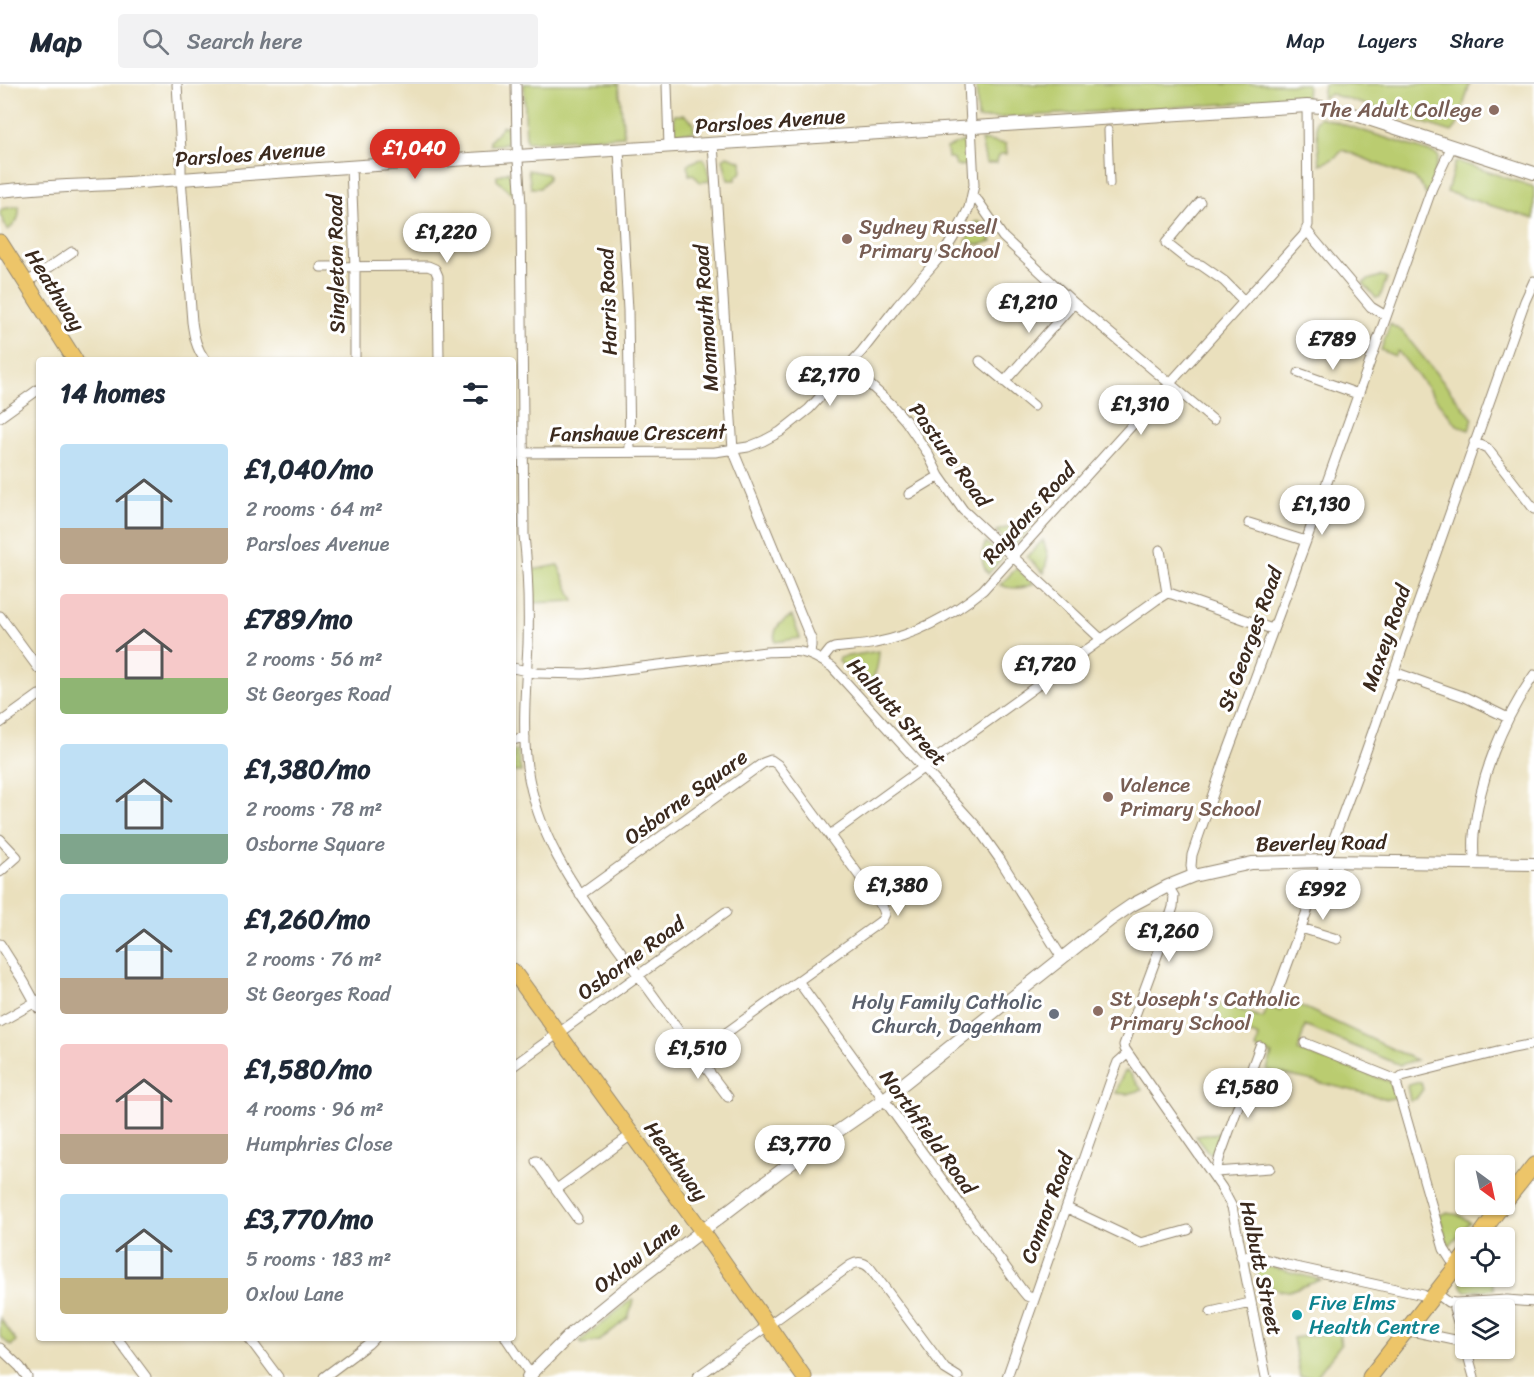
<!DOCTYPE html>
<html lang="en">
<head>
<meta charset="utf-8">
<style>
  :root { --surface:#fff; --page:#f2f2f3; --text:#1f2937; --muted:#747a83; --line:#e0e1e3; --accent:#d93025 }
  body { margin:0; font-family:Sriracha,sans-serif; background:var(--page); color:var(--text); height:100vh; display:flex; flex-direction:column; font-size:22px; white-space:nowrap }
  * { box-sizing:border-box; margin:0 }
  p { font-size:20px; color:var(--muted) }
  .icon { flex:none; width:33px; height:33px; fill:none; stroke:currentColor; stroke-width:2; stroke-linecap:round; stroke-linejoin:round }
  .map { position:relative; flex:1; overflow:hidden }
  .details { position:absolute; left:36px; top:273px; width:480px; height:984px; display:flex; flex-direction:column; background:var(--surface); border-radius:6px; box-shadow:0 2px 4px #0004 }
  .details>* { flex:none }
  .needle { width:39px; rotate:147deg }
  .buttons { position:absolute; left:1455px; top:1071px; display:grid; gap:12px }
  .buttons a { display:grid; place-items:center; width:60px; height:60px; border-radius:6px; background:var(--surface); box-shadow:0 2px 4px #0004; font-size:30px }
  .price { position:absolute; translate:-50% -51px; padding:0 14px; border-radius:21px; background:#fff; color:#222; font-size:20px; line-height:39px; filter:drop-shadow(0 2px 3px #0008) }
  .price::after { content:''; position:absolute; left:50%; top:36px; width:18px; height:14px; margin-left:-9px; background:inherit; clip-path:polygon(0 0,100% 0,50% 100%) }
  .price.on { background:var(--accent); color:#fff }
  ul { padding:0; list-style:none }
  li { display:flex; align-items:center; gap:18px; height:150px; padding:0 24px }
  li span { display:grid; place-items:center; flex:none; width:168px; height:120px; border-radius:6px; color:#555 }
  li>.icon { margin-inline-start:auto }
  span .icon { width:72px; height:72px; fill:#fffc; stroke-width:1 }
  li b { font-size:26px }
  h2 { display:flex; justify-content:space-between; align-items:center; height:72px; padding:0 24px; font-size:26px }
  header { display:flex; align-items:center; gap:36px; box-sizing:border-box; height:84px; padding:0 30px; background:var(--surface); border-bottom:2px solid var(--line) }
  header strong { font-size:28px }
  nav { display:flex; gap:33px; margin-inline-start:auto; font-size:21px }
  .search { width:420px; height:54px; background:var(--page); display:flex; align-items:center; gap:15px; box-sizing:border-box; padding:0 21px; border-radius:6px; color:var(--muted); font-size:22px }
  .map>svg:first-child { display:block }
  .green { fill:#bacc70; stroke:#7a7b47; stroke-width:1.5 }
  .lines { fill:none; stroke-linecap:round; stroke-linejoin:round }
  .pedestrian-casing { stroke:#92856e; stroke-width:9 }
  .minor-casing { stroke:#92856e; stroke-width:11 }
  .tertiary-casing { stroke:#92856e; stroke-width:14 }
  .primary-casing { stroke:#92856e; stroke-width:17 }
  .pedestrian { stroke:#fff; stroke-width:7 }
  .minor { stroke:#fff; stroke-width:9 }
  .tertiary { stroke:#fff; stroke-width:12 }
  .primary { stroke:#edc569; stroke-width:15 }
  .education-dot { fill:#8d6e63; stroke:#fff; stroke-width:2 }
  .worship-dot { fill:#6b7280; stroke:#fff; stroke-width:2 }
  .culture-dot { fill:#0f9aa8; stroke:#fff; stroke-width:2 }
  .labels { text-anchor:middle; dominant-baseline:central; stroke-width:6; stroke-linejoin:round; paint-order:stroke }
  .education-label { font-size:21px; fill:#785e54; stroke:#fff; text-anchor:start }
  .street-label { font-size:21px; fill:#3b2a1e; stroke:#fff }
  .worship-label { font-size:21px; fill:#5b616d; stroke:#fff; text-anchor:end }
  .culture-label { font-size:21px; fill:#0d838f; stroke:#fff; text-anchor:start }
</style>
</head>
<body>
<header>
<strong>Map</strong>
<div class="search"><svg class="icon" aria-label="search" viewBox="0 0 24 24"><circle cx="10" cy="10" r="6"/><path d="M15 15l6 6"/></svg>Search here</div>
<nav><a>Map</a><a>Layers</a><a>Share</a></nav>
</header>
<div class="map">
<svg width="1534" height="1293" viewBox="0 0 1534 1293">
  <rect width="100%" height="100%" fill="#fff"/>
  <filter id="ink" filterUnits="userSpaceOnUse"><feTurbulence type="fractalNoise" baseFrequency=".0167" numOctaves="2"/><feDisplacementMap in="SourceGraphic" scale="12" xChannelSelector="R" yChannelSelector="G"/><feConvolveMatrix kernelMatrix="1 2 1 2 8 2 1 2 1" color-interpolation-filters="sRGB"/></filter>
  <filter id="wash" filterUnits="userSpaceOnUse"><feTurbulence type="fractalNoise" baseFrequency=".008" numOctaves="4" result="noise"/><feDisplacementMap in="SourceGraphic" scale="24" xChannelSelector="R" yChannelSelector="G"/><feGaussianBlur stdDeviation="1.35" result="paint"/><feColorMatrix in="noise" values="0 0 0 0 0 0 0 0 0 0 0 0 0 0 0 0 0 1.4 0 .05"/><feComposite in="paint" operator="in"/></filter>
  <g filter="url(#wash)">
    <rect width="100%" height="100%" fill="#eae0bd"/>
    <!-- green -->
    <path class="green" d="M 524,0 L 619,0 L 624,52 L 526,58 Z
      M 976,0 L 1307,0 L 1306,15 L 978,35 Z
      M 1324,0 L 1470,0 L 1457,42 L 1452,48 L 1331,10 L 1322,14 Z
      M 674,31 L 684,31 L 693,38 L 694,48 L 675,49 Z
      M 1320,33 L 1436,70 L 1438,72 L 1438,75 L 1428,111 L 1425,110 L 1424,105 L 1415,95 L 1343,66 C 1336,73 1330,78 1320,80 L 1316,37 Z
      M 503,42 L 507,42 L 507,60 L 490,61 L 490,57 Z
      M 981,56 L 1006,60 L 1007,70 L 1001,70 L 997,74 L 997,79 L 986,79 Z
      M 964,57 L 969,81 L 956,82 L 955,78 L 952,74 L 948,74 L 947,64 Z
      M 727,72 L 741,77 L 742,88 L 736,93 L 736,96 L 728,96 L 723,75 Z
      M 703,74 L 706,78 L 710,97 L 700,98 L 693,90 L 689,91 L 688,80 Z
      M 1459,78 L 1534,103 L 1534,135 L 1447,108 L 1455,79 Z
      M 528,86 L 548,90 L 548,95 L 540,104 L 531,104 Z
      M 509,87 L 514,109 L 511,109 L 497,96 L 497,92 Z
      M 19,122 C 20,134 17,139 8,146 L 0,131 L 0,127 L 2,125 Z
      M 975,138 L 980,138 L 992,157 L 979,161 L 966,158 Z
      M 1381,192 L 1387,194 L 1380,213 L 1376,214 L 1363,199 L 1368,196 Z
      M 1390,240 L 1402,247 L 1473,335 L 1469,346 L 1458,342 L 1398,267 L 1395,272 L 1381,266 Z
      M 1012,442 L 1029,446 L 1013,463 L 996,447 Z
      M 1043,456 L 1048,472 L 1044,489 L 1027,473 Z
      M 986,458 L 1002,474 L 988,490 C 981,479 980,470 986,458 Z
      M 558,481 L 574,517 L 532,519 L 532,486 Z
      M 1017,484 L 1033,500 C 1022,505 1012,506 1000,501 Z
      M 792,532 L 800,554 L 775,558 C 773,544 780,538 792,532 Z
      M 879,567 C 878,586 876,591 864,606 L 839,577 L 839,574 L 843,573 Z
      M 517,666 L 521,688 L 513,688 L 513,667 Z
      M 1286,912 L 1301,922 L 1416,976 L 1400,981 L 1305,942 L 1298,967 L 1388,997 L 1391,999 L 1395,1014 L 1388,1015 L 1267,986 L 1272,970 L 1256,965 L 1259,953 L 1214,936 L 1220,919 L 1263,934 L 1268,922 L 1280,927 Z
      M 1126,987 L 1130,989 L 1142,1006 L 1127,1010 L 1116,1009 L 1123,990 Z
      M 1421,998 L 1423,1005 L 1416,1015 L 1410,1016 L 1407,1002 L 1408,1001 Z
      M 1220,1049 L 1214,1066 L 1211,1069 L 1208,1068 L 1196,1052 Z
      M 1446,1129 L 1459,1131 L 1470,1138 L 1450,1161 L 1447,1158 L 1439,1131 Z
      M 1256,1179 L 1321,1196 L 1289,1207 L 1279,1207 L 1273,1203 L 1259,1206 Z
      M 1466,1192 L 1491,1193 L 1494,1205 L 1466,1207 L 1461,1202 L 1461,1199 Z
      M 632,1215 L 634,1217 L 628,1234 L 599,1257 L 582,1260 L 580,1257 Z
      M 0,1234 L 16,1257 L 11,1262 L 0,1253 Z
      M 1339,1248 L 1341,1260 L 1316,1293 L 1300,1293 L 1293,1254 Z"/>
  </g>
  <g filter="url(#ink)">
    <g class="lines">
      <!-- pedestrian casing -->
      <g class="pedestrian-casing">
        <path id="pedestrian" d="M 1108,46 L 1110,100"/>
      </g>
      <!-- minor casing -->
      <g class="minor-casing">
        <path id="minor" d="M 177,0 L 181,67 L 181,94 L 192,238 C 194,252 196,264 205,276
          M 516,0 L 517,61 L 521,121 L 524,451 C 528,487 529,524 528,560 C 526,601 522,643 527,683 C 538,756 575,804 616,861 C 640,893 663,925 686,957 L 696,966 L 702,965 L 708,962 L 877,840 L 882,836 L 885,830 L 883,824 L 778,681 L 771,676 L 763,679 L 580,811
          M 667,0 L 669,63
          M 713,60 L 733,366 L 811,555 L 811,562 L 810,569
          M 619,66 L 628,226 L 630,368
          M 351,83 L 355,183 L 355,276
          M 972,113 L 978,117 L 1003,153 L 1074,219 L 1213,336
          M 1200,118 L 1166,159 L 1190,178 L 1201,181 L 1224,197 L 1244,217
          M 1307,147 L 1371,223 L 1386,232
          M 321,183 L 428,182 L 435,185 L 438,192 L 439,276
          M 26,199 L 72,168
          M 980,277 L 1034,322
          M 849,282 L 890,319 L 905,336 L 927,368 L 939,392 L 963,426 L 1102,556
          M 1299,289 L 1358,310
          M 1004,298 L 1074,219
          M 0,333 L 39,305
          M 1474,358 L 1487,364 L 1534,425
          M 513,369 L 715,368 L 748,363 L 763,357 L 780,348 L 809,325 L 862,267 L 898,221 L 945,167 L 958,146 L 969,124 L 974,101 L 969,0
          M 909,410 L 939,392
          M 1249,439 L 1306,457
          M 1160,466 L 1167,509
          M 0,532 L 39,585
          M 822,576 L 830,566 L 834,564 C 848,562 862,562 875,559 C 916,551 951,532 983,506 L 1304,151 L 1308,141 L 1307,22
          M 513,584 L 536,589 L 584,590 L 766,568 C 797,566 806,565 832,583 L 977,743 L 999,774 L 1062,874
          M 1394,588 L 1465,613 L 1508,634
          M 0,639 L 39,611
          M 513,656 L 525,653
          M 830,751 L 1156,516 L 1167,509 L 1172,510 L 1272,545
          M 0,755 L 17,773 L 0,788
          M 1474,779 C 1474,770 1473,760 1474,751 C 1479,694 1502,638 1534,591
          M 1193,792 L 1191,782 L 1192,771 L 1224,678 L 1306,457 L 1432,104 L 1452,62
          M 1168,802 L 1174,812 L 1173,823 L 1161,861 L 1124,961 L 1125,965 L 1222,1104 L 1232,1123 L 1266,1293
          M 1301,844 L 1337,855
          M 0,860 L 24,898 L 39,925
          M 798,897 L 1022,1206 L 1027,1212 L 1034,1215
          M 1272,922 L 1365,670 L 1525,217 L 1534,197
          M 0,938 L 39,916
          M 1305,959 L 1397,996
          M 696,966 L 697,972 L 728,1013
          M 513,982 L 726,828
          M 1397,996 L 1397,1002 L 1444,1165 L 1451,1176 L 1458,1180
          M 1397,996 L 1402,992 L 1513,964 L 1534,960
          M 536,1077 L 577,1134
          M 1216,1088 L 1270,1084
          M 1213,1091 L 1216,1088 L 1220,1072 L 1260,962
          M 557,1105 L 631,1051
          M 1067,1124 L 1141,1159 L 1188,1146
          M 1241,1172 L 1253,1172 L 1287,1181 L 1423,1211 L 1431,1216
          M 1436,1209 L 1448,1218 L 1455,1219 L 1454,1225 L 1466,1264
          M 1455,1219 L 1507,1216 L 1534,1218
          M 1211,1228 L 1250,1219
          M 1407,1246 L 1464,1258
          M 117,1254 L 146,1293
          M 249,1254 L 278,1293
          M 506,1254 L 532,1293
          M 0,1264 L 20,1283 L 27,1293
          M 1466,1264 L 1474,1293
          M 324,1293 L 368,1260 L 374,1254
          M 697,1293 L 851,1181 C 858,1177 864,1178 870,1184 L 945,1285 L 958,1293
          M 1007,1293 L 1111,996 L 1118,978 L 1127,970"/>
      </g>
      <!-- tertiary casing -->
      <g class="tertiary-casing">
        <path id="tertiary" d="M 0,107 C 42,102 85,102 128,99 C 220,92 313,85 405,79 C 412,83 416,82 422,78 L 1307,22 L 1322,23 L 1347,28 L 1534,89
          M 528,1293 L 571,1250 L 626,1205 L 783,1085 L 883,1016 L 1110,836 L 1132,821 L 1168,802 L 1193,792 L 1252,779 L 1325,777 L 1534,780"/>
      </g>
      <!-- primary casing -->
      <g class="primary-casing">
        <path id="primary" d="M 0,158 L 75,276
          M 513,887 L 702,1147 L 804,1293
          M 1504,1119 L 1534,1081
          M 1478,1154 L 1503,1120
          M 1370,1293 L 1466,1170"/>
      </g>
      <!-- pedestrian -->
      <use href="#pedestrian" class="pedestrian"/>
      <!-- minor -->
      <use href="#minor" class="minor"/>
      <!-- tertiary -->
      <use href="#tertiary" class="tertiary"/>
      <!-- primary -->
      <use href="#primary" class="primary"/>
    </g>
  </g>
  <!-- markers -->
  <g class="education-dot">
    <circle cx="1494" cy="26" r="6"/>
    <circle cx="847" cy="155" r="6"/>
    <circle cx="1108" cy="713" r="6"/>
    <circle cx="1098" cy="927" r="6"/>
  </g>
  <circle class="worship-dot" cx="1054" cy="930" r="6"/>
  <circle class="culture-dot" cx="1297" cy="1231" r="6"/>
  <g class="labels">
    <!-- education labels -->
    <g class="education-label">
      <text x="1482" y="26" text-anchor="end">The Adult College</text>
      <text x="859" y="143">Sydney Russell<tspan x="859" dy="24">Primary School</tspan></text>
      <text x="1120" y="701">Valence<tspan x="1120" dy="24">Primary School</tspan></text>
      <text x="1110" y="915">St Joseph's Catholic<tspan x="1110" dy="24">Primary School</tspan></text>
    </g>
    <!-- street labels -->
    <g class="street-label">
      <text transform="translate(770 37) rotate(-4)">Parsloes Avenue</text>
      <text transform="translate(250 70) rotate(-4)">Parsloes Avenue</text>
      <text transform="translate(336 180) rotate(-91)">Singleton Road</text>
      <text transform="translate(55 206) rotate(58)">Heathway</text>
      <text transform="translate(608 218) rotate(-92)">Harris Road</text>
      <text transform="translate(706 234) rotate(-94)">Monmouth Road</text>
      <text transform="translate(638 349) rotate(-1)">Fanshawe Crescent</text>
      <text transform="translate(950 371) rotate(54)">Pasture Road</text>
      <text transform="translate(1029 429) rotate(-48)">Raydons Road</text>
      <text transform="translate(1386 554) rotate(-71)">Maxey Road</text>
      <text transform="translate(1250 555) rotate(-70)">St Georges Road</text>
      <text transform="translate(897 628) rotate(48)">Halbutt Street</text>
      <text transform="translate(686 713) rotate(-36)">Osborne Square</text>
      <text transform="translate(1321 759) rotate(-1)">Beverley Road</text>
      <text transform="translate(631 874) rotate(-36)">Osborne Road</text>
      <text transform="translate(928 1048) rotate(54)">Northfield Road</text>
      <text transform="translate(676 1077) rotate(54)">Heathway</text>
      <text transform="translate(1047 1124) rotate(-70)">Connor Road</text>
      <text transform="translate(637 1173) rotate(-38)">Oxlow Lane</text>
      <text transform="translate(1261 1184) rotate(78)">Halbutt Street</text>
    </g>
    <!-- worship labels -->
    <g class="worship-label">
      <text x="1042" y="918">Holy Family Catholic<tspan x="1042" dy="24">Church, Dagenham</tspan></text>
    </g>
    <!-- culture labels -->
    <g class="culture-label">
      <text x="1309" y="1219">Five Elms<tspan x="1309" dy="24">Health Centre</tspan></text>
    </g>
  </g>
</svg>
<div class="buttons">
<a><svg class="needle" viewBox="-14 -14 28 28"><path d="M0-13l5 13h-10z" fill="#e53935"/><path d="M0 13l5-13h-10z" fill="#747a83"/></svg></a>
<a><svg class="icon" aria-label="locate" viewBox="0 0 24 24"><circle cx="12" cy="12" r="6"/><path d="M12 2v4M12 18v4M2 12h4M18 12h4"/></svg></a>
<a><svg class="icon" aria-label="layers" viewBox="0 0 24 24"><path d="M12 4l9 5-9 5-9-5zM3 14l9 5 9-5"/></svg></a>
</div>
<b class="price on" style="left:415px;top:96px">£1,040</b>
<b class="price" style="left:447px;top:180px">£1,220</b>
<b class="price" style="left:1029px;top:250px">£1,210</b>
<b class="price" style="left:1333px;top:287px">£789</b>
<b class="price" style="left:830px;top:323px">£2,170</b>
<b class="price" style="left:1141px;top:352px">£1,310</b>
<b class="price" style="left:1322px;top:452px">£1,130</b>
<b class="price" style="left:1046px;top:612px">£1,720</b>
<b class="price" style="left:898px;top:833px">£1,380</b>
<b class="price" style="left:1323px;top:837px">£992</b>
<b class="price" style="left:1169px;top:879px">£1,260</b>
<b class="price" style="left:698px;top:996px">£1,510</b>
<b class="price" style="left:1248px;top:1035px">£1,580</b>
<b class="price" style="left:800px;top:1092px">£3,770</b>
<section class="details">
<h2>14 homes<svg class="icon" aria-label="filters" viewBox="0 0 24 24"><path d="M4 7h16M4 17h16"/><circle cx="9" cy="7" r="2"/><circle cx="15" cy="17" r="2"/></svg></h2>
<ul>
<li><span style="background:linear-gradient(#bfe0f5 70%,#b9a48a 0)"><svg class="icon" aria-label="home" viewBox="0 0 24 24"><path d="M3 11l9-7 9 7M6 9v11h12V9"/></svg></span><div><b>£1,040/mo</b><p>2 rooms · 64 m²</p><p>Parsloes Avenue</p></div></li>
<li><span style="background:linear-gradient(#f6c9c9 70%,#8fb573 0)"><svg class="icon" aria-label="home" viewBox="0 0 24 24"><path d="M3 11l9-7 9 7M6 9v11h12V9"/></svg></span><div><b>£789/mo</b><p>2 rooms · 56 m²</p><p>St Georges Road</p></div></li>
<li><span style="background:linear-gradient(#bfe0f5 75%,#7fa58c 0)"><svg class="icon" aria-label="home" viewBox="0 0 24 24"><path d="M3 11l9-7 9 7M6 9v11h12V9"/></svg></span><div><b>£1,380/mo</b><p>2 rooms · 78 m²</p><p>Osborne Square</p></div></li>
<li><span style="background:linear-gradient(#bfe0f5 70%,#b9a48a 0)"><svg class="icon" aria-label="home" viewBox="0 0 24 24"><path d="M3 11l9-7 9 7M6 9v11h12V9"/></svg></span><div><b>£1,260/mo</b><p>2 rooms · 76 m²</p><p>St Georges Road</p></div></li>
<li><span style="background:linear-gradient(#f6c9c9 75%,#b9a48a 0)"><svg class="icon" aria-label="home" viewBox="0 0 24 24"><path d="M3 11l9-7 9 7M6 9v11h12V9"/></svg></span><div><b>£1,580/mo</b><p>4 rooms · 96 m²</p><p>Humphries Close</p></div></li>
<li><span style="background:linear-gradient(#bfe0f5 70%,#c2b280 0)"><svg class="icon" aria-label="home" viewBox="0 0 24 24"><path d="M3 11l9-7 9 7M6 9v11h12V9"/></svg></span><div><b>£3,770/mo</b><p>5 rooms · 183 m²</p><p>Oxlow Lane</p></div></li>
</ul>
</section>
</div>
</body>
</html>
